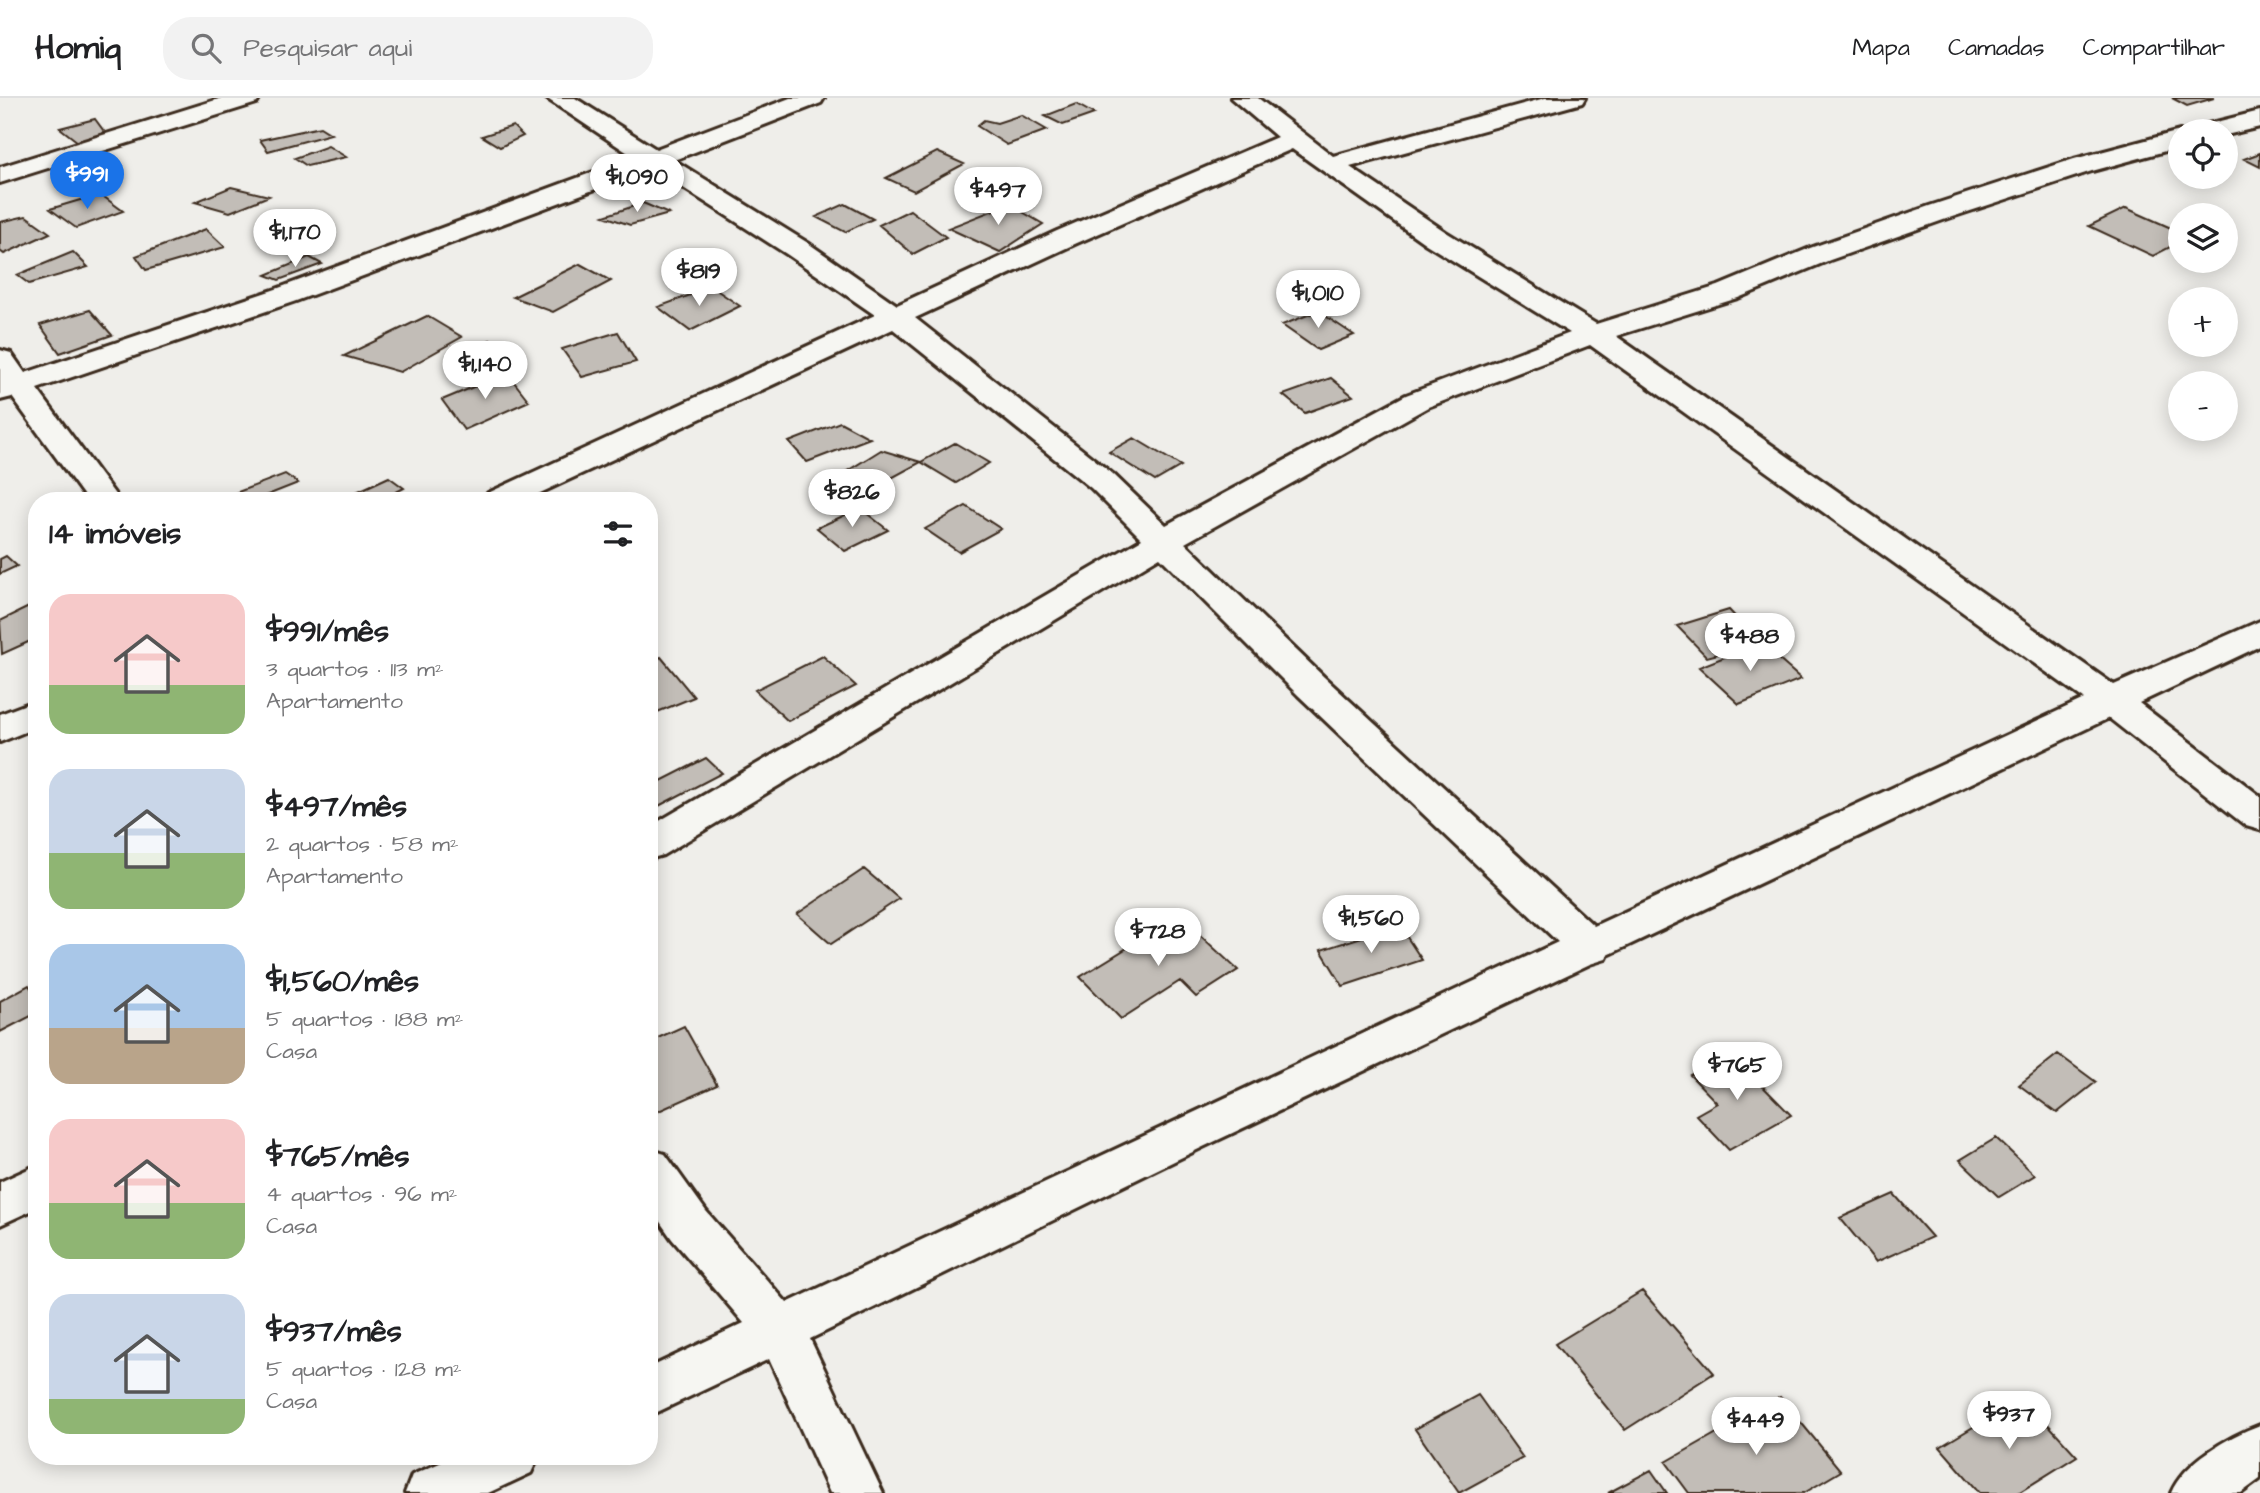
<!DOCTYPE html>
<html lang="pt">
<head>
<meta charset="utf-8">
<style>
  :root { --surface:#fff; --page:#f2f2f2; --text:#202124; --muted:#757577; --line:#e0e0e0; --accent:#1a73e8 }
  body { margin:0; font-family:"Architects Daughter",sans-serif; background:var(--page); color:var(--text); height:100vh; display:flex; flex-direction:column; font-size:26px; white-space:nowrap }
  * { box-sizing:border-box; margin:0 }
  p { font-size:23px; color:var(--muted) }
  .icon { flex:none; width:38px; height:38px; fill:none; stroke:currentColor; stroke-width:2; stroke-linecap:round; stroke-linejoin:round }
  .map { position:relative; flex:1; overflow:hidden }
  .details { position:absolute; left:28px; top:394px; width:630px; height:973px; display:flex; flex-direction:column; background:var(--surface); border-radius:28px; box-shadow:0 4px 18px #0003 }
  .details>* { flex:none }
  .buttons { position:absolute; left:2168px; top:21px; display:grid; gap:14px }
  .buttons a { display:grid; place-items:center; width:70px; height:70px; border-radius:50%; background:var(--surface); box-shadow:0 4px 18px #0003; font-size:35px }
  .price { position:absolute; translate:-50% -60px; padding:0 16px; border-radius:24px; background:#fff; color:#222; font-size:23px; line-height:46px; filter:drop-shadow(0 2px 4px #0008) }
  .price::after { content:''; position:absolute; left:50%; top:42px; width:21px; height:16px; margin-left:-10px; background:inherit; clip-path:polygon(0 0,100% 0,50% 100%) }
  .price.active { background:var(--accent); color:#fff }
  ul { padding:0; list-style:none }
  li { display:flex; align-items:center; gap:21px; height:175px; padding:0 21px }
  li span { display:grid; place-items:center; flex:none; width:196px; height:140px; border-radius:21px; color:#555 }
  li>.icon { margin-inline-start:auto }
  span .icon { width:84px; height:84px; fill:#fffc; stroke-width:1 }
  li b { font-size:30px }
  h2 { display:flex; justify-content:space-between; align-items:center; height:84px; padding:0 21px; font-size:30px }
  header { display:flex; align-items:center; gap:42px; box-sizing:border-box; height:98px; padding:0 35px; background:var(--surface); border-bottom:2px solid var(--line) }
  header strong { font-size:33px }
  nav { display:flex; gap:38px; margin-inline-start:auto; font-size:24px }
  .search { width:490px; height:63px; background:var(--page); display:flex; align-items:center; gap:18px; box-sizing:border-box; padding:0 24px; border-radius:28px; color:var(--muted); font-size:26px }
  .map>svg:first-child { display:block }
  .building { fill:#c2bdb7; stroke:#3b2a1e; stroke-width:2 }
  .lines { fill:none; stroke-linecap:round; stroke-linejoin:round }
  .street-casing { stroke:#3b2a1e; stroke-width:6 }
  .street { fill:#f6f6f2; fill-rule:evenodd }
</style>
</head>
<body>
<header>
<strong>Homiq</strong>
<div class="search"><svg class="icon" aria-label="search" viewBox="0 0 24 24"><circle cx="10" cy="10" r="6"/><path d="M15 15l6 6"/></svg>Pesquisar aqui</div>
<nav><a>Mapa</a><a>Camadas</a><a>Compartilhar</a></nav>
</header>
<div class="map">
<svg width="2260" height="1395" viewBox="0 0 2260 1395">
  <rect width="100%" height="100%" fill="#efeeea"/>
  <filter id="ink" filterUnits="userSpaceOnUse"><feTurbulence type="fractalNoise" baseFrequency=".0143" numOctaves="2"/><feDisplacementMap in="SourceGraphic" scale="14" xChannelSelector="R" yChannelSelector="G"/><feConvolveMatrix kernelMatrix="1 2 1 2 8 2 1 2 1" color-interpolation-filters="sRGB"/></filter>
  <g filter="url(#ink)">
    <!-- building -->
    <path class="building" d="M 2172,0 L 2214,0 L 2187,8 Z
      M 1076,6 L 1094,16 L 1063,27 L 1045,18 Z
      M 1021,17 L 1047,32 L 1007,47 L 977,28 L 984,22 L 997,25 Z
      M 95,21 L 106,36 L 78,44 L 60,30 Z
      M 513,28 L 523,38 L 500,49 L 482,38 Z
      M 320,29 L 331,36 L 268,53 L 260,42 Z
      M 328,48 L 346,59 L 307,68 L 295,60 Z
      M 937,54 L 964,66 L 914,93 L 886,80 Z
      M 2260,55 L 2260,69 L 2244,61 Z
      M 231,89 L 269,98 L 230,114 L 195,104 Z
      M 100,96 L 123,113 L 76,130 L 50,111 Z
      M 643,105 L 669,116 L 630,127 L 604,118 Z
      M 845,106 L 873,121 L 845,134 L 816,119 Z
      M 1009,106 L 1043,126 L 1000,154 L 948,130 Z
      M 2126,110 L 2180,134 L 2180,144 L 2153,158 L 2089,128 Z
      M 910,112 L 946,139 L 913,156 L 879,127 Z
      M 26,118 L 50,135 L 4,156 L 0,153 L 0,124 Z
      M 206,131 L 225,149 L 146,172 L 136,158 Z
      M 73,154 L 88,169 L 29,186 L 17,177 Z
      M 309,159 L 322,166 L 279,182 L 266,177 Z
      M 580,166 L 611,183 L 553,214 L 513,199 Z
      M 712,189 L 740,208 L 690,233 L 658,209 Z
      M 90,212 L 112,237 L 60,255 L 40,227 Z
      M 1318,213 L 1354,237 L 1318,252 L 1282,227 Z
      M 427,218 L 462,239 L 400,274 L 344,258 Z
      M 618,234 L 636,264 L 582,279 L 562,251 Z
      M 490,242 L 500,252 L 477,269 L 462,257 Z
      M 507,275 L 529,303 L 464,332 L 442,302 Z
      M 1331,280 L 1353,298 L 1305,315 L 1283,297 Z
      M 840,324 L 870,340 L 807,364 L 789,344 Z
      M 1134,340 L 1181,368 L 1155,383 L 1109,354 Z
      M 955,345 L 989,365 L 956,385 L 921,364 Z
      M 881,352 L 921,364 L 875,389 L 841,377 Z
      M 285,376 L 298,385 L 255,402 L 228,402 L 225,399 Z
      M 389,379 L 404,390 L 381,402 L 339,402 Z
      M 966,408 L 1001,431 L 959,454 L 925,431 Z
      M 860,410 L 888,432 L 845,453 L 817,430 Z
      M 6,458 L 17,468 L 0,476 L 0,461 Z
      M 31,508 L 37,512 L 37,540 L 2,556 L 0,523 Z
      M 1729,512 L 1760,545 L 1707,559 L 1677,528 Z
      M 1760,545 L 1801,581 L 1739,606 L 1699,569 Z
      M 823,558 L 856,588 L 788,623 L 755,592 Z
      M 661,559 L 694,599 L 655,615 L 649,608 L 649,564 Z
      M 706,660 L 722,675 L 649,713 L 649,674 L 659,684 Z
      M 864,771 L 899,801 L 831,846 L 797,816 Z
      M 1179,818 L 1238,872 L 1196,899 L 1180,883 L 1121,921 L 1080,879 Z
      M 1399,827 L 1422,862 L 1343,888 L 1321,852 Z
      M 29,887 L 37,899 L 37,915 L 0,934 L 0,903 Z
      M 684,928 L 717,987 L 652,1016 L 649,1011 L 649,944 Z
      M 1730,955 L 1791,1017 L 1729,1052 L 1696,1017 L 1717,1005 L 1690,977 Z
      M 2058,956 L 2096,984 L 2057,1015 L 2019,987 Z
      M 1996,1040 L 2035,1077 L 1999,1099 L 1960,1062 Z
      M 1894,1096 L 1932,1139 L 1876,1164 L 1840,1120 Z
      M 1642,1193 L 1714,1275 L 1625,1332 L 1555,1246 Z
      M 1478,1297 L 1523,1360 L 1459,1395 L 1415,1331 Z
      M 1780,1299 L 1841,1373 L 1804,1395 L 1689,1395 L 1666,1364 Z
      M 2023,1299 L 2077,1358 L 2018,1395 L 1980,1395 L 1940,1349 Z
      M 1651,1372 L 1667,1395 L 1608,1395 Z"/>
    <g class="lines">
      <!-- street casing -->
      <g class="street-casing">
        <path id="street" d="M 222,0 L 260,0 L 257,5 L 0,85 L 0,69 Z
          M 546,0 L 575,0 L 656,51 L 790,0 L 824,0 L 821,5 L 674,62 L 808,145 L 897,207 L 1057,133 L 1277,39 L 1231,0 L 1258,0 L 1333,58 L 1545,0 L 1585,0 L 1582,5 L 1350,69 L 1446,134 L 1596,226 L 1718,188 L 1810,150 L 1929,108 L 2074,61 L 2180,33 L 2180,49 L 2092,73 L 1949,120 L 1830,162 L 1738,200 L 1616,238 L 2114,587 L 2260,523 L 2260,548 L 2139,605 L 2260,698 L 2260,732 L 2246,728 L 2109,620 L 1608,857 L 1606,861 L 1590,866 L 1203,1049 L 810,1241 L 883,1395 L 830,1395 L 769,1261 L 649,1318 L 649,1270 L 744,1225 L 672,1141 L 649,1108 L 649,1051 L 665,1056 L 706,1113 L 787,1205 L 1558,844 L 1298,597 L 1160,459 L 663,757 L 649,761 L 649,729 L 1142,441 L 1091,390 L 893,231 L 525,402 L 484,402 L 488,395 L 875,217 L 788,157 L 652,70 L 296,203 L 37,291 L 119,402 L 87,402 L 12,299 L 0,302 L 0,252 L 11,255 L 25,275 L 276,191 L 634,59 ZM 1292,51 L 1426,146 L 1570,235 L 1406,297 L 1166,427 L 1113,376 L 915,220 L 1077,145 ZM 1590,247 L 2084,601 L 1594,828 L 1324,579 L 1185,445 L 1428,309 Z
          M 2260,13 L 2260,29 L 2226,37 L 2226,33 L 2196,33 L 2200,28 Z
          M 37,602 L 37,629 L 0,644 L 0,616 Z
          M 37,1067 L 37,1110 L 0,1127 L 0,1084 Z
          M 2260,1327 L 2260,1381 L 2241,1395 L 2171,1395 C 2184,1364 2228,1339 2260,1327 Z
          M 456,1358 L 539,1358 L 531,1375 L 488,1395 L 405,1395 L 412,1377 Z"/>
      </g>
      <!-- street -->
      <use href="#street" class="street"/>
    </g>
  </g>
</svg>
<div class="buttons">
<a><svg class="icon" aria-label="locate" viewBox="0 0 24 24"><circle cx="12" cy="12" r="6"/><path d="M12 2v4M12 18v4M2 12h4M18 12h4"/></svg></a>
<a><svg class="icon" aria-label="layers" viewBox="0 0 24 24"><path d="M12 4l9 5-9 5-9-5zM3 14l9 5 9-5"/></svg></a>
<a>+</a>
<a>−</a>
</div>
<b class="price active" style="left:87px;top:113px">$991</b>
<b class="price" style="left:637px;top:116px">$1,090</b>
<b class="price" style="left:998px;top:129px">$497</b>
<b class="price" style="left:295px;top:171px">$1,170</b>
<b class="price" style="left:699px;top:210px">$819</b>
<b class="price" style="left:1318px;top:232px">$1,010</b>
<b class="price" style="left:485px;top:303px">$1,140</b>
<b class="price" style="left:852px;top:431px">$826</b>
<b class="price" style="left:1750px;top:575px">$488</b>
<b class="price" style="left:1371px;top:857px">$1,560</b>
<b class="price" style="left:1158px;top:870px">$728</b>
<b class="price" style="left:1737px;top:1004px">$765</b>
<b class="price" style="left:2009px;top:1353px">$937</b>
<b class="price" style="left:1756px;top:1359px">$449</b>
<section class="details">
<h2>14 imóveis<svg class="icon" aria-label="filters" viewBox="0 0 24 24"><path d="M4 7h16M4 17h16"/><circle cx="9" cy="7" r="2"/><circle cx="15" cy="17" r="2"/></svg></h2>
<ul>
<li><span style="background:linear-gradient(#f6c9c9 65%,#8fb573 0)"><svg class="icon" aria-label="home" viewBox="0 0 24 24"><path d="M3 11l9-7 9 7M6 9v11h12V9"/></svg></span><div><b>$991/mês</b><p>3 quartos · 113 m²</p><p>Apartamento</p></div></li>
<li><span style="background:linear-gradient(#c9d6e8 60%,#8fb573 0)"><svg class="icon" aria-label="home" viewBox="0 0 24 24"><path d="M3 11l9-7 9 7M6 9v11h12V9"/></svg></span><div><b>$497/mês</b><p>2 quartos · 58 m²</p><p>Apartamento</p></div></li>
<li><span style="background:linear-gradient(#a9c7e8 60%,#b9a48a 0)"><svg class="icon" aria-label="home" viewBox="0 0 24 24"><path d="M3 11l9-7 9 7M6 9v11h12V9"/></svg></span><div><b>$1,560/mês</b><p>5 quartos · 188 m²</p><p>Casa</p></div></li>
<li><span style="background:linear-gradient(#f6c9c9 60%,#8fb573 0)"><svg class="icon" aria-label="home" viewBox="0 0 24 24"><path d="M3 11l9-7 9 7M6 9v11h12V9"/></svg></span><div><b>$765/mês</b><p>4 quartos · 96 m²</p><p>Casa</p></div></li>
<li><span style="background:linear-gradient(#c9d6e8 75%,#8fb573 0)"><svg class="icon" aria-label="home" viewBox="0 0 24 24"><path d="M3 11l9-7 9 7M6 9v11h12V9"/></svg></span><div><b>$937/mês</b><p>5 quartos · 128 m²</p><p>Casa</p></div></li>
</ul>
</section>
</div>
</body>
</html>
